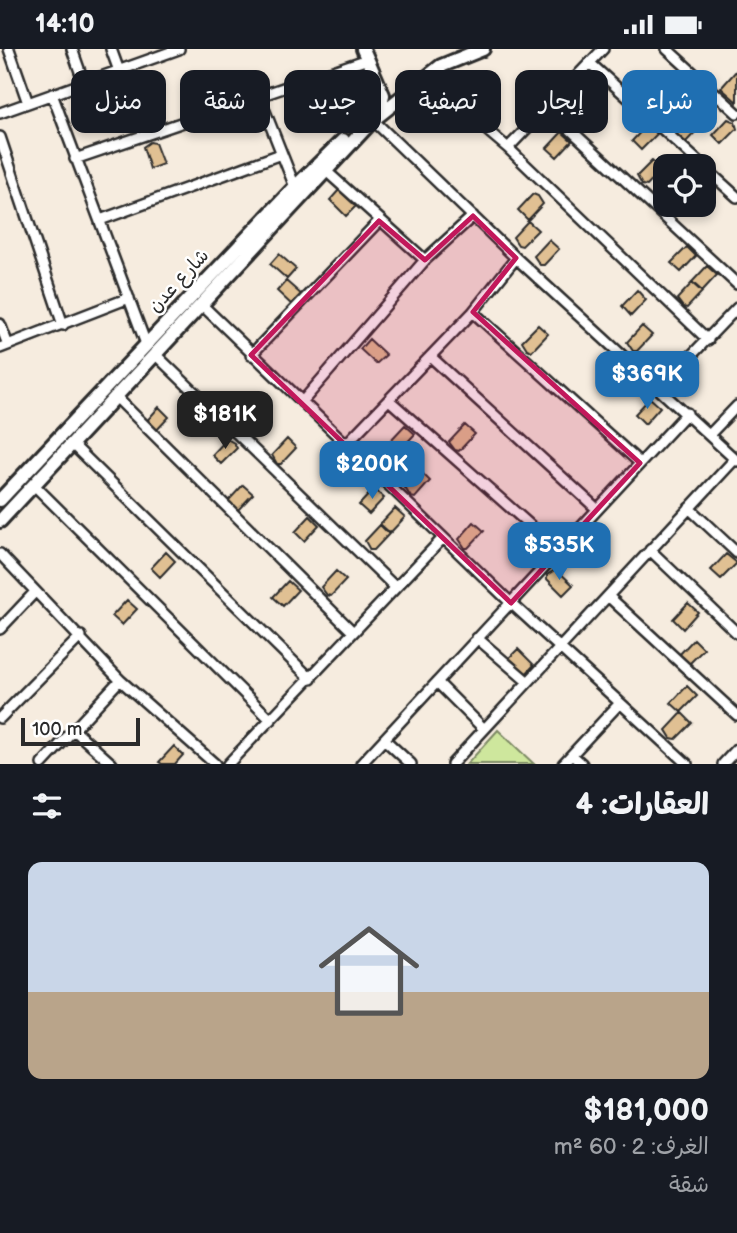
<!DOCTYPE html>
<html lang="ar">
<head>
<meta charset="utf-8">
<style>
  :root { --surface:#171b24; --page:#20242c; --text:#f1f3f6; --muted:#9ea1a6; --accent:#1f6fb2 }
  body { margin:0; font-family:"Balsamiq Sans","Playpen Sans Arabic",sans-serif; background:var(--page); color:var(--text); direction:rtl; height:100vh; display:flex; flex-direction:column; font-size:26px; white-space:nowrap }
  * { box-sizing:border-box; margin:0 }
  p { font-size:23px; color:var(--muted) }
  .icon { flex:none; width:38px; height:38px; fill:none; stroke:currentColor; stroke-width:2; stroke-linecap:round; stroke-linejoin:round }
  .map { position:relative; height:715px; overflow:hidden; direction:ltr }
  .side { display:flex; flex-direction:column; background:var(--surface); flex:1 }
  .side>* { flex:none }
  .top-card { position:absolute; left:21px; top:21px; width:696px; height:63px; direction:rtl; display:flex; gap:14px }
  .tools { position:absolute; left:653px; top:105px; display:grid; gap:14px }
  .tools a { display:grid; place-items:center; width:63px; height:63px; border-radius:14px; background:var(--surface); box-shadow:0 4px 10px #0003; font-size:35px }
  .scale { position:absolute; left:21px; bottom:18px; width:119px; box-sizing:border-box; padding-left:7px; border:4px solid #2b2b2b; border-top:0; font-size:19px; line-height:24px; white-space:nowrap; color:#2b2b2b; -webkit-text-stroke:5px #fff; paint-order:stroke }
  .price { position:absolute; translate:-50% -60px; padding:0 16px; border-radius:14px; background:var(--accent); color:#fff; font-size:23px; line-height:46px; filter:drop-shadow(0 2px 4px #0008) }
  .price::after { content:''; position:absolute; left:50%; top:42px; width:21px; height:16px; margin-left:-10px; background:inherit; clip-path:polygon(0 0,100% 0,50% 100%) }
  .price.on { background:#222; color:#fff }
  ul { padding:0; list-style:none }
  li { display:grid; align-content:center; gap:14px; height:371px; padding:0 28px }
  li span { display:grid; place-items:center; height:217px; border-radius:14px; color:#555 }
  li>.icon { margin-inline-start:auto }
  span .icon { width:126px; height:126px; fill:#fffc; stroke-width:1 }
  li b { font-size:30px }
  h2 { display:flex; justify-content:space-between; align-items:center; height:84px; padding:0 28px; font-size:30px }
  .chip { padding:0 24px; border-radius:14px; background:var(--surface); box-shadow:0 4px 10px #0003; font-size:24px; line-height:63px }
  .chip.on { background:var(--accent); color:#fff }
  .status { display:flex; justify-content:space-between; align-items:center; height:49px; padding:0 35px; background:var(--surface); direction:ltr }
  .status svg { height:19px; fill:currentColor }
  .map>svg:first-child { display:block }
  .green { fill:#cee79d; stroke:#7c8964; stroke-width:2 }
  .building { fill:#e0c093; stroke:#2b2b2b; stroke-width:2 }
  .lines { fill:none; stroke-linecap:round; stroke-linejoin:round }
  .street-casing { stroke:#2b2b2b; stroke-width:14 }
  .secondary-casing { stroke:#2b2b2b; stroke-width:18 }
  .street { stroke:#fff; stroke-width:9 }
  .secondary { stroke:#fff; stroke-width:12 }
  .marked { fill:#c2185b; fill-opacity:0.2; stroke:#c2185b; stroke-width:5; stroke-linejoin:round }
  .labels { text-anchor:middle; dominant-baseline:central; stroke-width:5; stroke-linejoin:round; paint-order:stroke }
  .street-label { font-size:19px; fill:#2b2b2b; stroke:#fff }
</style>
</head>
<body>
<div class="status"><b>14:10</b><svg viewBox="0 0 49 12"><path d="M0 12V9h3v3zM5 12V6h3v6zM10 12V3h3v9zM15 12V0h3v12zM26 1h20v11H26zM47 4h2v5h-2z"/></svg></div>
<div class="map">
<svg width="737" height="715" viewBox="0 0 737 715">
  <rect width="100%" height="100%" fill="#f6ecdf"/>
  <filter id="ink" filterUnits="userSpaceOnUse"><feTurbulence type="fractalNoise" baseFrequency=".0143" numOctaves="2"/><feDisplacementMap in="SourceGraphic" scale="14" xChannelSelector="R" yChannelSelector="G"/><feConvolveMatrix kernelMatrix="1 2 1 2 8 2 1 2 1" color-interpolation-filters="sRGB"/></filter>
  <g filter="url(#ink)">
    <!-- green -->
    <path class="green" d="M 498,681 L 534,715 L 467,715 Z"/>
    <!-- building -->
    <path class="building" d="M 737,21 L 737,53 L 721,39 Z
      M 153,27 L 161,48 L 148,53 L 140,32 L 143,28 Z
      M 686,32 L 696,41 L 681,57 L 671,48 Z
      M 691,68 L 701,77 L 686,93 L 681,92 L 676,84 Z
      M 728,70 L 735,73 L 737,80 L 722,95 L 713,86 Z
      M 647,76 L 657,85 L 641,101 L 632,92 Z
      M 562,83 L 572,92 L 557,108 L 547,99 Z
      M 150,93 L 155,94 L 163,115 L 150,120 L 143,98 Z
      M 652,112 L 662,121 L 647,137 L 642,136 L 637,127 Z
      M 339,141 L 356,157 L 346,167 L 330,151 Z
      M 533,145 L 538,147 L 543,155 L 528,171 L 518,161 Z
      M 528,172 L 538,181 L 522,197 L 518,196 L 513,188 Z
      M 549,191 L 559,200 L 544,216 L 540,216 L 534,207 Z
      M 687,198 L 696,207 L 681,223 L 671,214 Z
      M 279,205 L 296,220 L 287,230 L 270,215 Z
      M 707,217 L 717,226 L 702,242 L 692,233 Z
      M 286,232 L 303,247 L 293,257 L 277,242 Z
      M 692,234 L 702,243 L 687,259 L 683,258 L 677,250 Z
      M 637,241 L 646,251 L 631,267 L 622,257 Z
      M 538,276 L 548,285 L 532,302 L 527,300 L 522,292 Z
      M 642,277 L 652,286 L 637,302 L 633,302 L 627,293 Z
      M 369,290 L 386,306 L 376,315 L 360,300 Z
      M 618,319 L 629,328 L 613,345 L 603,335 Z
      M 650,349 L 660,358 L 645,375 L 635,365 Z
      M 159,358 L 169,368 L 154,384 L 144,375 Z
      M 405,376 L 415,385 L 399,402 L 389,393 Z
      M 465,376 L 475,385 L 459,402 L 455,401 L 449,393 Z
      M 227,390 L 234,394 L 237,399 L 221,415 L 212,406 Z
      M 287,390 L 296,399 L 281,415 L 277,415 L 272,406 Z
      M 421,423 L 430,432 L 415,449 L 411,448 L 405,439 Z
      M 243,436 L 253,445 L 238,461 L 234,461 L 228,452 Z
      M 374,440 L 384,449 L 369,465 L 359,456 Z
      M 395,459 L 405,468 L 390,484 L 380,475 Z
      M 310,467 L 319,476 L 304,492 L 295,483 Z
      M 474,473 L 484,482 L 468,499 L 465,499 L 459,490 Z
      M 380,476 L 389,485 L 374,501 L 370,501 L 365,492 Z
      M 166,503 L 175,512 L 160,528 L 151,519 Z
      M 726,505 L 737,514 L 721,530 L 711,521 Z
      M 556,520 L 573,536 L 563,546 L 547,530 L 547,526 Z
      M 336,522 L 346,531 L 331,547 L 327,546 L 321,538 Z
      M 288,532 L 298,541 L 283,557 L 273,548 Z
      M 127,551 L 137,560 L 122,576 L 112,567 Z
      M 688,554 L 698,563 L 683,580 L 673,570 Z
      M 694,590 L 704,600 L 688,616 L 678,607 Z
      M 518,600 L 534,616 L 525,626 L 508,610 Z
      M 687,637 L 697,647 L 681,663 L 671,654 Z
      M 682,664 L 692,674 L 676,690 L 671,689 L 666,681 Z
      M 174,697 L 183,706 L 175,715 L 162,715 L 159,713 Z"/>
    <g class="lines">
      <!-- street casing -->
      <g class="street-casing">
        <path id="street" d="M 9,0 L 28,54
          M 72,0 L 84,34
          M 111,0 L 119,22
          M 667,0 L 737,64
          M 591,15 L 703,117
          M 424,28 L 508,99 L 708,291
          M 52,45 L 146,295
          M 259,47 L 295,138
          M 547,59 L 737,235
          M 0,64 L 179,0
          M 373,71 L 516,209 L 737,412
          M 0,88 L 63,276
          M 508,99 L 603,0
          M 75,110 L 368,10
          M 704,118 L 737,148
          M 325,121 L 425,211
          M 100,171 L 281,105
          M 202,256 L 511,554 L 687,715
          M 473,263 L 640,414
          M 0,275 L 8,296
          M 0,299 L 129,249
          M 156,306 L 395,538
          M 251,306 L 379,172
          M 431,308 L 597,460
          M 660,339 L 737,259
          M 116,348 L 353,583
          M 389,351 L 559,502
          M 302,353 L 425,211 L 473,167
          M 710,385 L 737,357
          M 347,394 L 473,263 L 516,209
          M 72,395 L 311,630
          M 34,436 L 271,671
          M 689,459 L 737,504
          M 650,501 L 737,584
          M 0,505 L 120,631 L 215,715
          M 608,547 L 737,666
          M 0,580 L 34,544
          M 477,589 L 528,633
          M 437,633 L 484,680
          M 0,669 L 81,587
          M 74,681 L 112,715
          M 384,690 L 411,715
          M 572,706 L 582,715
          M 42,715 L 120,631
          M 228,715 L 443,489
          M 361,715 L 687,364
          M 452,715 L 735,410
          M 563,715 L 619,655
          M 723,715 L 737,700"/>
      </g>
      <!-- secondary casing -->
      <g class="secondary-casing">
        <path id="secondary" d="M 363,0 L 383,46 L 381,53 L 366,69
          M 0,451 L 295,138 L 343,91
          M 0,472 L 373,71 L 441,17 L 483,0"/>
      </g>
      <!-- street -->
      <use href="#street" class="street"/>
      <!-- secondary -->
      <use href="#secondary" class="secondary"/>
    </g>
  </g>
  <!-- marked area -->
  <path class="marked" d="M 473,167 L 516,209 L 473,263 L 640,414 L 511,554 L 251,306 L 379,172 L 425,211 Z"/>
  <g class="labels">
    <!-- street labels -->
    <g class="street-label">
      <text transform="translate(179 232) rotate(-47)">شارع عدن</text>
    </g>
  </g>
</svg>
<div class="tools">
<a><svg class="icon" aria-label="locate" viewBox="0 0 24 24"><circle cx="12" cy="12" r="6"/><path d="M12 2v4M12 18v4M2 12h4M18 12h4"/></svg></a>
</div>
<div class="scale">100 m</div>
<b class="price" style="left:647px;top:362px">$369K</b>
<b class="price on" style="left:225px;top:402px">$181K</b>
<b class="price" style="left:372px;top:452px">$200K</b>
<b class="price" style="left:559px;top:533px">$535K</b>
<div class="top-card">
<a class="chip on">شراء</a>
<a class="chip">إيجار</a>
<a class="chip">تصفية</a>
<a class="chip">جديد</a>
<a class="chip">شقة</a>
<a class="chip">منزل</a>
</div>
</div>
<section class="side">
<h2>العقارات: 4<svg class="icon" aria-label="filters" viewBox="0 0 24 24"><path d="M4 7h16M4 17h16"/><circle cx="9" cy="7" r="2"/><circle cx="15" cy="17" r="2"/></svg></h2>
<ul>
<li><span style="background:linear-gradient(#c9d6e8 60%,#b9a48a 0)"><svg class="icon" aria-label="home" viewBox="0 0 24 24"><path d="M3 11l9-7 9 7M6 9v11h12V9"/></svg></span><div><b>$181,000</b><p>الغرف: 2 · 60 m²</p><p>شقة</p></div></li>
</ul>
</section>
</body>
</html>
